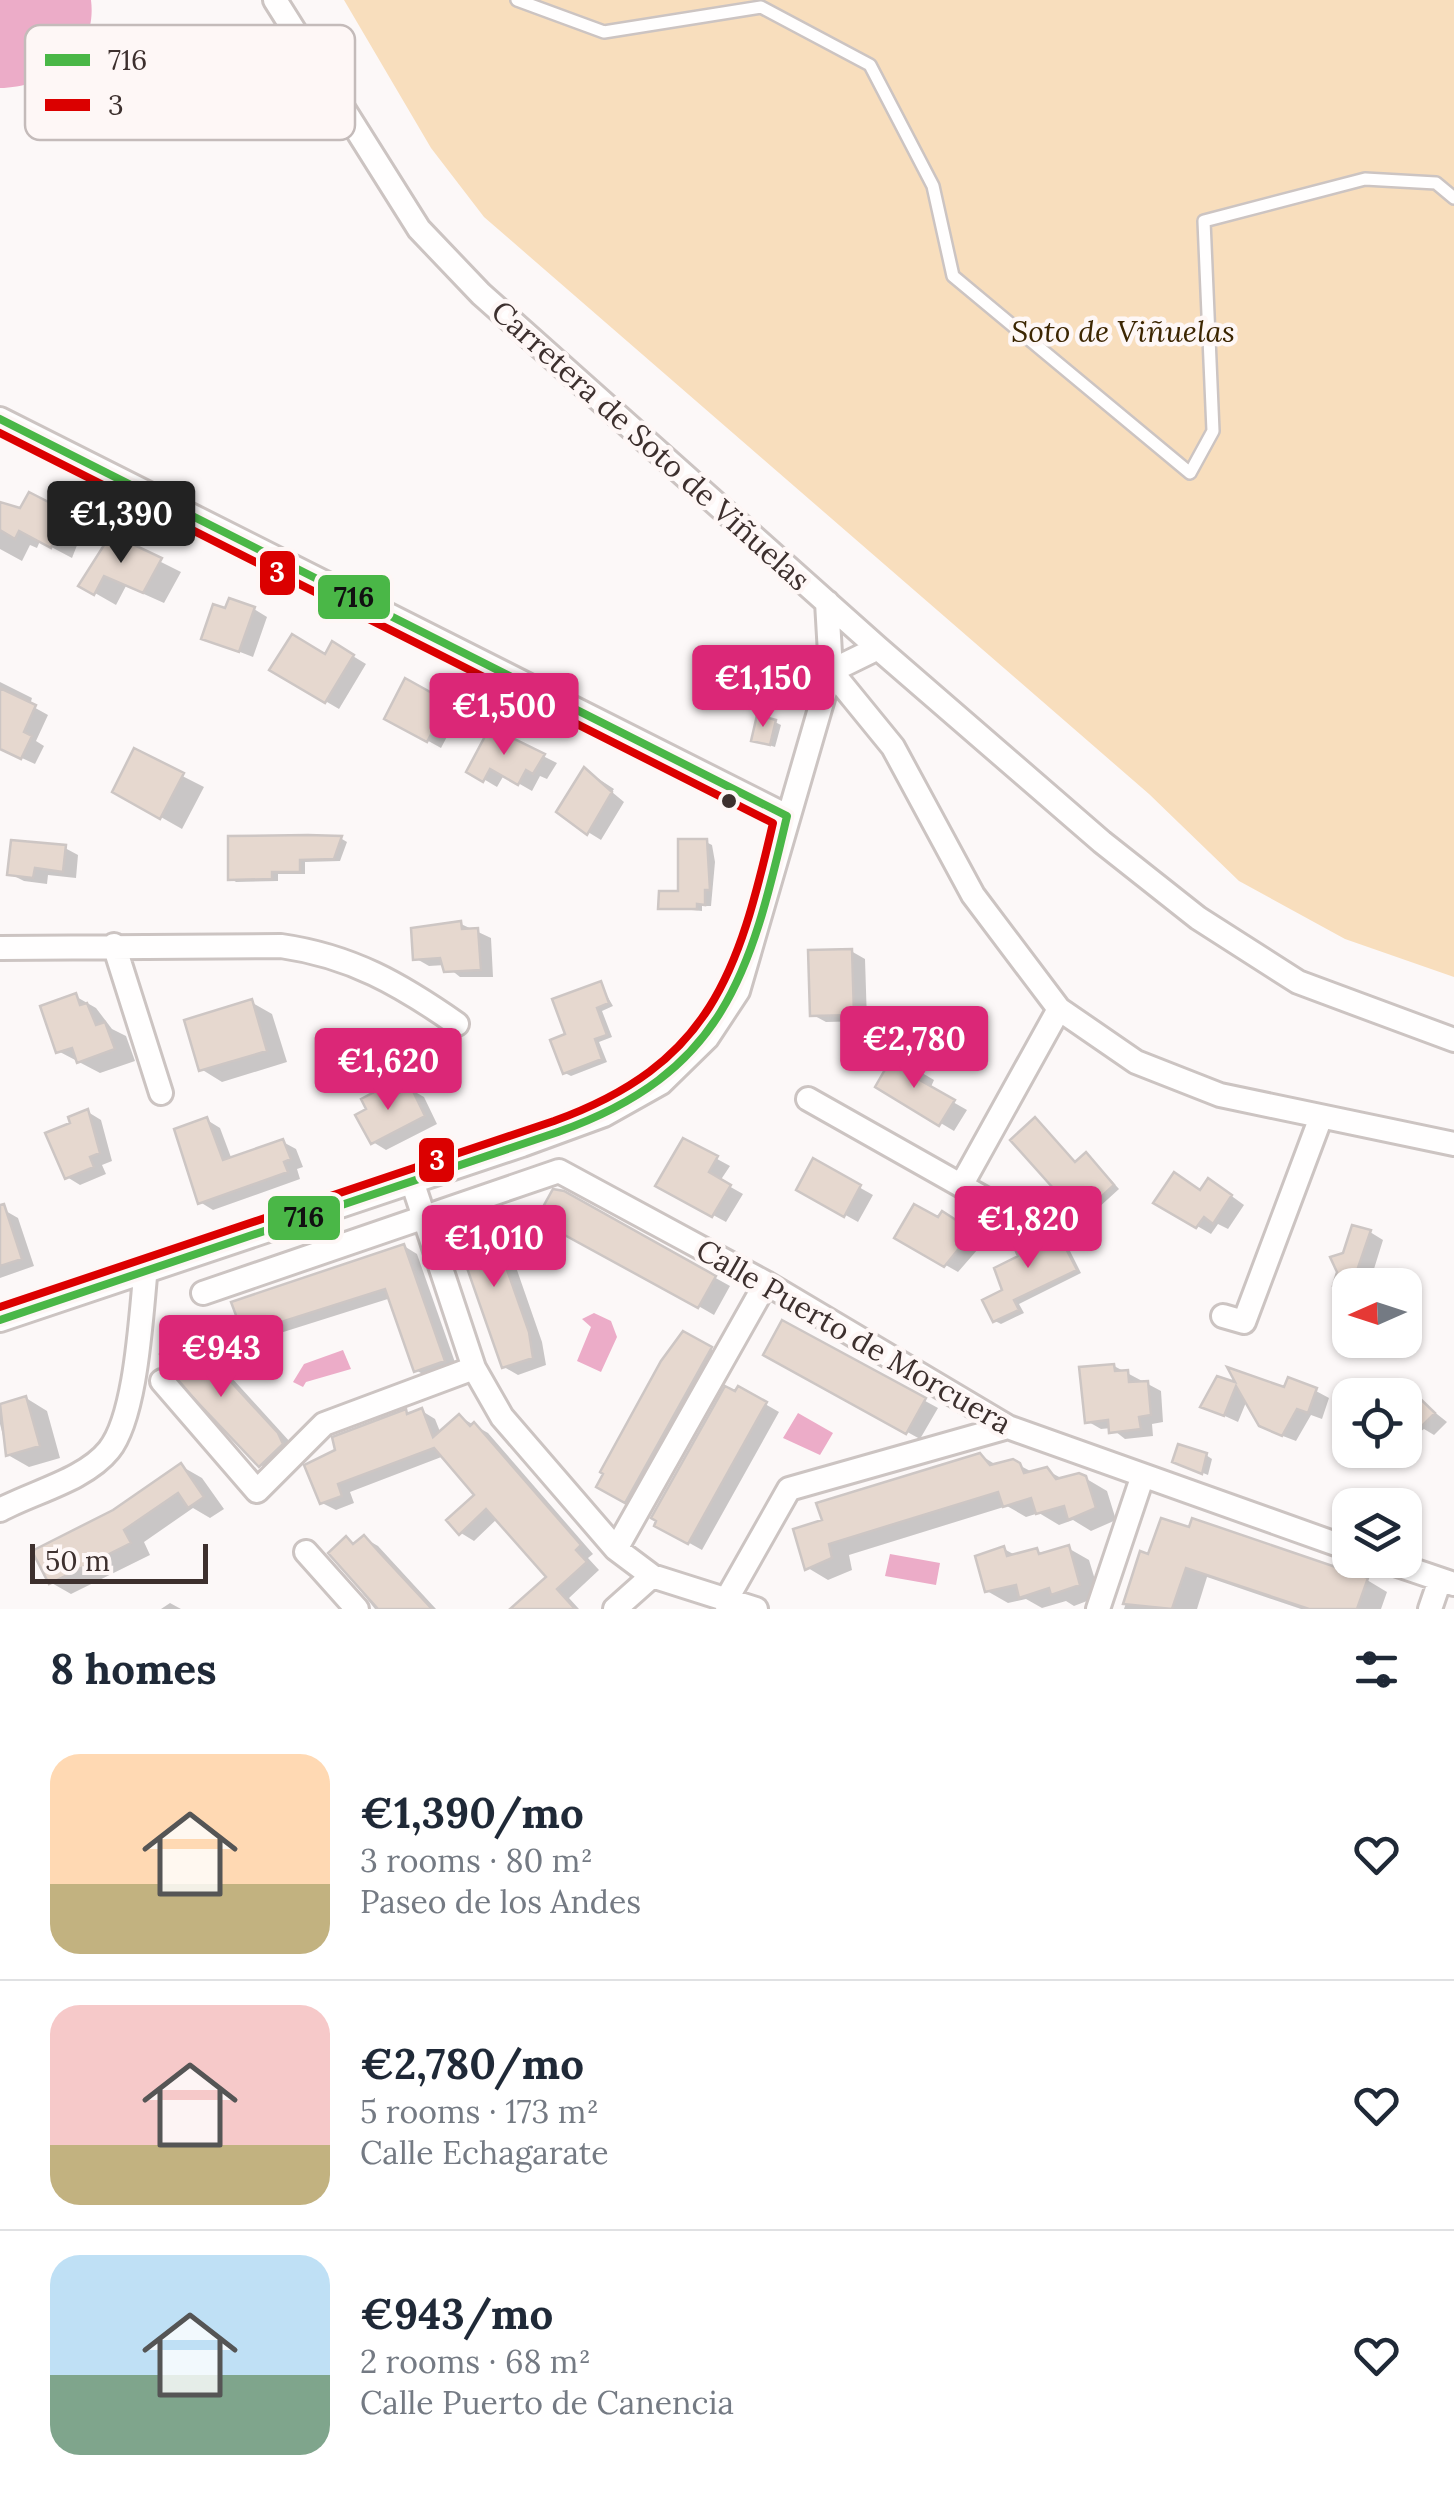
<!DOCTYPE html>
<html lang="en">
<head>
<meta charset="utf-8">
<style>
  :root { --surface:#fff; --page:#f6f6f7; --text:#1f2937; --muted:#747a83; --line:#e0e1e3; --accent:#db2777 }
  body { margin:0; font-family:Lora,serif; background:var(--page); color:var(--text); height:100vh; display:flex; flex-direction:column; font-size:38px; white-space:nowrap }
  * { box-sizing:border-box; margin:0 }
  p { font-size:32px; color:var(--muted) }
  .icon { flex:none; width:55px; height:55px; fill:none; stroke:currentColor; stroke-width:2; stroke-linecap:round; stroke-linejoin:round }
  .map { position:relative; height:1609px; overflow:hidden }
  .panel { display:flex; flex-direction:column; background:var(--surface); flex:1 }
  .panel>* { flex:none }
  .needle { width:65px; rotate:267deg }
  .tools { position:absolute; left:1332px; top:1268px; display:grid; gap:20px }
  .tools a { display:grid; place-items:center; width:90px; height:90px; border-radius:20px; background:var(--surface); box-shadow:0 2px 8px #0004; font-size:50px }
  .scale { position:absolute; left:30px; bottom:25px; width:178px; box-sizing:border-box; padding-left:10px; border:5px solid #3d302e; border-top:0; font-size:28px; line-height:35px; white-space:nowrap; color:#3d302e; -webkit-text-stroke:8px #fef7f6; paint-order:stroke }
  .price { position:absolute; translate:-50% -85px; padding:0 22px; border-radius:10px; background:var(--accent); color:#fff; font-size:32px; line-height:65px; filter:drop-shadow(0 2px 5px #0008) }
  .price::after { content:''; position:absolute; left:50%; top:60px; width:30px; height:22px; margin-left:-15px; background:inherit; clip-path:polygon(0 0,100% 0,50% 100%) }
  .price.on { background:#222; color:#fff }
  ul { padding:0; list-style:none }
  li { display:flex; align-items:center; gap:30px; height:250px; padding:0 50px }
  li+li { border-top:2px solid var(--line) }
  li span { display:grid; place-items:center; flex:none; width:280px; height:200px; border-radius:30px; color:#555 }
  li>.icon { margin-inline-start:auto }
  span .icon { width:120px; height:120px; fill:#fffc; stroke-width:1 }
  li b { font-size:42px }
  h2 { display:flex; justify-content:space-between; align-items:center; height:120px; padding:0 50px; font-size:42px }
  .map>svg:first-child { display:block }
  .green { fill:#f8debd }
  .water { fill:#ecacc8 }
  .shadow { fill:#0003 }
  .building { fill:#e6d8cf; stroke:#cdc6c4; stroke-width:2.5 }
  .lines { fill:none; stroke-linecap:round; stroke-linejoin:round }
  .lane-casing { stroke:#ccc4c2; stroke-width:16 }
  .street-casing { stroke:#ccc4c2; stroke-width:28 }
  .lane { stroke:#fffefe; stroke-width:11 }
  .street { stroke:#fffefe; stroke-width:22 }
  .bus-1-casing { stroke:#fef7f6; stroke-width:15 }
  .bus-2-casing { stroke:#fef7f6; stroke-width:15 }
  .bus-1 { stroke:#4ab747; stroke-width:8 }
  .bus-2 { stroke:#db0000; stroke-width:8 }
  .bus-dot { fill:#3d302e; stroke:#fef7f6; stroke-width:4 }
  .labels { text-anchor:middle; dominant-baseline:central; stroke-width:9; stroke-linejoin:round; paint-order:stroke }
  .park-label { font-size:30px; font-style:italic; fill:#3c2602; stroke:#fef7f6 }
  .street-label { font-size:30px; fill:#3d302e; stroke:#fef7f6 }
  .key { fill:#fef7f6; stroke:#c4bbba; stroke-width:2.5 }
  .key-label { font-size:28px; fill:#3d302e }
  .line-badge { stroke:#fef7f6; stroke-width:4 }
  .badge-label { font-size:28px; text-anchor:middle; font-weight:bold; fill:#fff }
  .pale-badge-label { font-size:28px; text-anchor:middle; font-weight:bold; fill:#111 }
</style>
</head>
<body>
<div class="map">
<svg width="1454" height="1609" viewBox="0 0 1454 1609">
  <rect width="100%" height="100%" fill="#fcf8f8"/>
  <!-- green -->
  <path class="green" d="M 344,0 L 1454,0 L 1454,977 L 1345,939 L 1239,881 L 1149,794 L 484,217 L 431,148 Z"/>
  <!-- water -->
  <path class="water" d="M 0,0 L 91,0 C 98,55 48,87 0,88 Z
    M 594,1313 L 611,1321 L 617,1337 L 601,1372 L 577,1361 L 591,1327 L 582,1319 Z
    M 343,1350 L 351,1369 L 306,1382 L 303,1387 L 293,1382 L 304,1364 Z
    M 798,1413 L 833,1433 L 820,1455 L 783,1438 Z
    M 890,1554 L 940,1563 L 936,1585 L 885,1576 Z"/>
  <!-- shadow -->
  <path class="shadow" d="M 0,509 L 65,513 L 85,525 L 72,558 L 40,541 L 37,548 L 30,545 L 22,561 L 0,549 Z
    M 111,537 L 181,572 L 164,603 L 126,586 L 116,605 L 81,585 Z
    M 254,609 L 267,617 L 253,657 L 204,638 L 227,611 Z
    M 333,644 L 366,664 L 339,709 L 272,670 L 326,657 Z
    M 0,682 L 32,698 L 30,705 L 48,715 L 36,741 L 44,746 L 35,764 L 0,748 Z
    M 406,682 L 460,712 L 441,748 L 387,718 Z
    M 775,722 L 781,725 L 775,747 L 754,740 Z
    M 135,752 L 204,787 L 182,829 L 115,791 Z
    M 543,756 L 557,763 L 547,779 L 540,776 L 532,791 L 504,775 L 497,787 L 470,771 Z
    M 585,770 L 614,789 L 612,792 L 624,802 L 601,840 L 588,832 Z
    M 230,838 L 342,839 L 347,842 L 340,861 L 305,862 L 305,874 L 278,874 L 278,881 L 236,882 L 230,878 Z
    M 706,842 L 712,845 L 715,862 L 711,906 L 702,906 L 702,911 L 661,907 L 681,893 Z
    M 65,848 L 78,855 L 76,878 L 48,875 L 47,884 L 24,881 L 10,874 Z
    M 461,924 L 491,938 L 493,977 L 460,977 L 445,965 L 429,966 L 415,958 Z
    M 851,951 L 865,959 L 867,1021 L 826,1022 L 813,1015 Z
    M 600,984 L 613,1006 L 602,1011 L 612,1037 L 599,1042 L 607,1062 L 571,1076 L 565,1073 L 569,1036 Z
    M 75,996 L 96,1008 L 112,1029 L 126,1036 L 135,1061 L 100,1073 L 58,1051 Z
    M 251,1002 L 272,1014 L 287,1062 L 222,1082 L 201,1069 Z
    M 895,1057 L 934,1080 L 930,1089 L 967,1110 L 954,1131 L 879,1086 Z
    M 410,1089 L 424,1097 L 437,1124 L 386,1150 L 373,1142 L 370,1111 L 384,1090 L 396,1097 Z
    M 88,1112 L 101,1120 L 112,1161 L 102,1165 L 106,1174 L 80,1185 L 67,1177 L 73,1124 Z
    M 207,1120 L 220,1128 L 232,1160 L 283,1142 L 296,1149 L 303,1167 L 297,1169 L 300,1179 L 213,1210 L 200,1202 Z
    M 1035,1120 L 1077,1163 L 1086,1155 L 1092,1159 L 1119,1189 L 1086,1219 L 1081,1215 Z
    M 684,1141 L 730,1166 L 720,1181 L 743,1194 L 726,1222 L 658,1185 Z
    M 814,1162 L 873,1195 L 858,1222 L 799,1189 Z
    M 1222,1189 L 1244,1205 L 1228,1229 L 1218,1224 L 1211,1234 L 1156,1202 Z
    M 563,1193 L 730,1286 L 714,1315 L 541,1215 Z
    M 4,1210 L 18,1218 L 34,1266 L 0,1278 L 0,1212 Z
    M 942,1215 L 985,1241 L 958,1272 L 898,1238 L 939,1221 Z
    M 487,1216 L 501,1224 L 542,1342 L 546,1365 L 518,1375 L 504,1367 Z
    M 1030,1228 L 1043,1246 L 1059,1238 L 1065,1241 L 1081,1273 L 1019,1304 L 1024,1313 L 1001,1324 L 995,1321 Z
    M 1370,1232 L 1383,1240 L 1369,1285 L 1350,1285 L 1350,1293 L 1336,1285 L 1345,1256 Z
    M 404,1246 L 417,1254 L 457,1368 L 429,1378 L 416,1370 L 391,1298 L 258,1340 L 245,1333 Z
    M 783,1323 L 938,1408 L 920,1439 L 766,1354 Z
    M 684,1334 L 724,1357 L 639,1509 L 599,1486 Z
    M 186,1336 L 200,1343 L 291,1443 L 274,1473 L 261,1465 L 167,1366 Z
    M 1114,1366 L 1161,1391 L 1163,1422 L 1152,1424 L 1153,1436 L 1125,1439 L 1111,1428 L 1101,1429 L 1087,1421 Z
    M 1218,1379 L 1240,1386 L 1316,1391 L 1329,1398 L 1322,1419 L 1311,1415 L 1296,1441 L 1275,1433 L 1247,1400 L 1238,1422 L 1203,1406 Z
    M 739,1389 L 779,1412 L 702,1550 L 657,1525 Z
    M 1413,1395 L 1447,1422 L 1434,1435 L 1424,1429 L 1405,1443 L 1405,1398 Z
    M 26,1398 L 47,1411 L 60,1458 L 29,1467 L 8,1455 L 0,1424 L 0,1406 Z
    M 422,1411 L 435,1419 L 441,1434 L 460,1417 L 488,1433 L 593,1554 L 588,1558 L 599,1570 L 569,1598 L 579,1609 L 516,1609 L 549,1578 L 498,1518 L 474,1541 L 461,1533 L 477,1495 L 444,1456 L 350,1492 L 354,1503 L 336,1510 L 322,1503 L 308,1466 L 406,1412 Z
    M 980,1455 L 998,1466 L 1013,1462 L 1034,1473 L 1046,1470 L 1063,1479 L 1085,1478 L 1107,1491 L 1116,1520 L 1091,1531 L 1073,1520 L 1059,1525 L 1039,1513 L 1026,1517 L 1007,1506 L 849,1555 L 852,1570 L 828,1580 L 808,1568 L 796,1531 Z
    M 1206,1455 L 1212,1459 L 1208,1475 L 1181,1464 Z
    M 181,1466 L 202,1478 L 224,1509 L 210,1518 L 193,1508 L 144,1542 L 150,1555 L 71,1594 L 50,1582 L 130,1501 Z
    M 364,1538 L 378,1546 L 436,1609 L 375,1609 L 331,1553 L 347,1539 L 356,1545 Z
    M 1068,1548 L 1089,1560 L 1100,1596 L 1074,1606 L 1066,1601 L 1042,1608 L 1026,1599 L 1008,1603 L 987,1591 L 1004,1549 L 1017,1556 Z
    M 1142,1555 L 1367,1580 L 1387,1592 L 1381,1609 L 1301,1609 L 1207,1577 L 1197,1609 L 1124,1609 Z
    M 170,1603 L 181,1609 L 161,1609 Z"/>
  <!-- building -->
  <path class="building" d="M 29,492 L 66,511 L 51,548 L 19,531 L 15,539 L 0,530 L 0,502 L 20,508 Z
    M 111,534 L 162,558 L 143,593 L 104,576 L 94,595 L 78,586 Z
    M 229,598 L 255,607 L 239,652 L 201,639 L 213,604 L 225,608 Z
    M 292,634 L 325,654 L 332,641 L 354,655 L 325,703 L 269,670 Z
    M 405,678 L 448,702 L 427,742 L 384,719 Z
    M 0,688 L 36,705 L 24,732 L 32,736 L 21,759 L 0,749 Z
    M 757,715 L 776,720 L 770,745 L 751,741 Z
    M 490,727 L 545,754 L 533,774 L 526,770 L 518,785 L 490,769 L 483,782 L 466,772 Z
    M 134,748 L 184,773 L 160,819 L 112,792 Z
    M 584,767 L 612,792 L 587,835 L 556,812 Z
    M 308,835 L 342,836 L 334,859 L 300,860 L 300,872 L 272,872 L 272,879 L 228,880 L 228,836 Z
    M 678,839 L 707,839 L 710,890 L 705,890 L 705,905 L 697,904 L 697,909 L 658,909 L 659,891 L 678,891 Z
    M 11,840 L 66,845 L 63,872 L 35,868 L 33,878 L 7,875 Z
    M 461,921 L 462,929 L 478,928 L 481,970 L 444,972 L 440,958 L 413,960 L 411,928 Z
    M 852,949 L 854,1015 L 810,1016 L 808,950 Z
    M 601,981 L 609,1003 L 597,1008 L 607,1035 L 595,1039 L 602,1059 L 563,1074 L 550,1040 L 565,1034 L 552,999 Z
    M 76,993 L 80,1005 L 87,1003 L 96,1025 L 105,1022 L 115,1049 L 77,1063 L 72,1048 L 56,1053 L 40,1006 Z
    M 252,999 L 267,1051 L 199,1071 L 184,1020 Z
    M 894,1054 L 922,1071 L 918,1079 L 955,1100 L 939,1126 L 875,1087 Z
    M 384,1087 L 390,1097 L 411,1087 L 425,1116 L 371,1144 L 355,1115 L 366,1109 L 361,1099 Z
    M 88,1109 L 100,1153 L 90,1157 L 94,1167 L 65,1179 L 45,1133 L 70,1123 L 68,1117 Z
    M 207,1117 L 223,1160 L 283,1139 L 291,1159 L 284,1162 L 288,1172 L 198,1204 L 174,1129 Z
    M 1035,1117 L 1075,1162 L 1086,1152 L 1114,1185 L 1079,1217 L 1010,1140 Z
    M 683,1138 L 718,1156 L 709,1172 L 731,1185 L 712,1217 L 655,1186 Z
    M 813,1158 L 861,1185 L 844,1217 L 796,1190 Z
    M 1174,1172 L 1200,1190 L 1208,1178 L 1232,1195 L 1213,1224 L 1204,1217 L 1196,1228 L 1153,1203 Z
    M 553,1189 L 564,1191 L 716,1276 L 698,1308 L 550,1227 L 552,1223 L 538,1216 Z
    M 4,1204 L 22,1259 L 0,1266 L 0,1205 Z
    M 914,1204 L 938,1217 L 942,1211 L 973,1231 L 944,1267 L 894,1238 Z
    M 487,1213 L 529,1332 L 533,1358 L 502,1368 L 452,1225 Z
    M 1352,1225 L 1371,1230 L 1350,1291 L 1333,1286 L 1337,1272 L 1330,1257 L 1343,1253 Z
    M 1030,1226 L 1039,1245 L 1059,1235 L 1077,1270 L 1014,1300 L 1019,1310 L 993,1322 L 982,1300 L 1002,1290 L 994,1268 L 1018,1256 L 1009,1236 Z
    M 404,1244 L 445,1361 L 414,1372 L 385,1289 L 243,1334 L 231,1302 Z
    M 782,1320 L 926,1398 L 906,1434 L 763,1355 Z
    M 683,1331 L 712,1347 L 625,1503 L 596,1487 L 603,1474 L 600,1472 L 661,1361 Z
    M 186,1333 L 278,1433 L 283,1444 L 259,1467 L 163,1366 L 168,1362 L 160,1354 Z
    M 1114,1364 L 1115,1371 L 1128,1370 L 1129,1382 L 1148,1381 L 1151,1415 L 1139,1417 L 1141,1429 L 1109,1433 L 1108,1420 L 1085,1423 L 1079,1367 Z
    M 1227,1367 L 1284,1387 L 1288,1377 L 1317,1388 L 1308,1413 L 1297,1409 L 1282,1436 L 1259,1426 L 1236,1386 L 1224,1416 L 1200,1407 L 1217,1376 L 1235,1382 Z
    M 1405,1384 L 1435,1413 L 1419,1429 L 1405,1416 Z
    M 725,1386 L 735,1391 L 738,1386 L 767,1402 L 688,1544 L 654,1526 L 656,1521 L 651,1518 Z
    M 26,1396 L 40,1446 L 6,1456 L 0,1404 Z
    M 422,1408 L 433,1437 L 459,1414 L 470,1426 L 474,1422 L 581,1545 L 576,1550 L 587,1562 L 557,1589 L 575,1609 L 510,1609 L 546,1577 L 486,1509 L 459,1535 L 446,1520 L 474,1495 L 434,1448 L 338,1484 L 342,1496 L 320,1504 L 304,1465 L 335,1450 L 332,1437 L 406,1409 L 407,1414 Z
    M 1178,1444 L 1207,1453 L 1202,1474 L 1172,1462 Z
    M 980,1453 L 990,1465 L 1013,1459 L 1020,1463 L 1024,1473 L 1047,1467 L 1056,1479 L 1079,1473 L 1086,1476 L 1096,1508 L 1068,1520 L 1064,1506 L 1036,1514 L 1031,1498 L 1003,1507 L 998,1492 L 829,1544 L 832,1558 L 805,1570 L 793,1529 L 822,1520 L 816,1503 Z
    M 181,1463 L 204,1497 L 188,1508 L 178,1493 L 124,1530 L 131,1543 L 49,1584 L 32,1551 L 113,1510 Z
    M 1161,1518 L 1189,1527 L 1192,1518 L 1368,1578 L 1357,1609 L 1309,1609 L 1186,1568 L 1172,1609 L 1123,1604 L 1140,1551 L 1148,1554 Z
    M 364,1535 L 379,1552 L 432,1609 L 378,1609 L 328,1553 L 346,1536 L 353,1544 Z
    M 1069,1545 L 1080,1585 L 1051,1595 L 1049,1588 L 1019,1598 L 1016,1585 L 985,1592 L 975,1556 L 1004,1546 L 1007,1556 L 1037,1548 L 1039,1554 Z"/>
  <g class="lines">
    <!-- lane casing -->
    <g class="lane-casing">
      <path id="lane" d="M 517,0 L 604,32 L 761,7 L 870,65 L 933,186 L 953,276 L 1190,473 L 1213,431 L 1204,221 L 1365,179 L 1436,183 L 1454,198"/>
    </g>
    <!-- street casing -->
    <g class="street-casing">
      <path id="street" d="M 275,0 L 419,229 L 481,294 L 878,648 L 1102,842 L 1198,918 L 1298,982 L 1454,1040
        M 0,419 L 787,816
        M 831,671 L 893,747 L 973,895 L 1059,1009 L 1136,1062 L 1220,1095 L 1454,1144
        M 831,671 L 878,648
        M 114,945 L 161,1093
        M 0,948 L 281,946 C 351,956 400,984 457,1024
        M 808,1099 L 1001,1208
        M 412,1181 L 474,1368 L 502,1417 L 616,1549 L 652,1576 L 756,1609
        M 962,1184 L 1059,1009
        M 203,1293 L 559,1171 L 766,1283 L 1008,1427 L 1350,1549
        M 1223,1316 L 1244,1322 L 1321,1117
        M 0,1320 L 522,1145 L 604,1115 L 661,1083 L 707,1038 L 738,991 L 831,671 L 827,602
        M 162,1381 L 257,1491 L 324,1424 L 474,1368
        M 0,1510 C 33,1492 85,1480 109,1450 C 137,1415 141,1312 146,1267
        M 616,1549 L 766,1283
        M 306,1552 L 357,1609
        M 1383,1560 L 1454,1584
        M 725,1602 L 789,1489 L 1008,1427
        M 615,1609 L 652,1576
        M 1098,1609 L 1142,1478
        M 1430,1609 L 1440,1580"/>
    </g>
    <!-- lane -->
    <use href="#lane" class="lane"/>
    <!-- street -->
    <use href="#street" class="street"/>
    <!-- bus-1 casing -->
    <g class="bus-1-casing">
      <path id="bus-1" d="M 0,419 L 787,816 C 750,975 724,1073 558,1132 L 0,1320"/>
    </g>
    <!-- bus-2 casing -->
    <g class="bus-2-casing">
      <path id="bus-2" d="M 0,433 L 773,823 C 738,974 711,1064 554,1121 L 0,1307"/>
    </g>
    <!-- bus-1 -->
    <use href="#bus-1" class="bus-1"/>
    <!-- bus-2 -->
    <use href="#bus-2" class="bus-2"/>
  </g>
  <!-- markers -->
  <circle class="bus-dot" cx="729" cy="801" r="9"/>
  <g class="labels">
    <!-- park labels -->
    <g class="park-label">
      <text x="1123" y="331">Soto de Viñuelas</text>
    </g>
    <!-- street labels -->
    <g class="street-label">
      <text transform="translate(651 445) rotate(42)">Carretera de Soto de Viñuelas</text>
      <text transform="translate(854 1336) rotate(30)">Calle Puerto de Morcuera</text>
    </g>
  </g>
  <!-- legend -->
  <rect x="25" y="25" width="330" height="115" rx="15" class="key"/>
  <rect x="45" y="54" width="45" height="12" fill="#4ab747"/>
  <rect x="45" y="99" width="45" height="12" fill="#db0000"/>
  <g class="key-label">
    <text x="108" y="70">716</text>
    <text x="108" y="115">3</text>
  </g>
  <g class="line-badge">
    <rect x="258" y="549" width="39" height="48" rx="10" fill="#db0000"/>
    <rect x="316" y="573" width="76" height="48" rx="10" fill="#4ab747"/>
    <rect x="417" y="1136" width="39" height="48" rx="10" fill="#db0000"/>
    <rect x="266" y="1194" width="76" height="48" rx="10" fill="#4ab747"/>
  </g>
  <g class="badge-label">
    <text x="277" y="582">3</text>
    <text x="437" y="1170">3</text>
  </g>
  <g class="pale-badge-label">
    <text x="354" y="607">716</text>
    <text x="304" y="1227">716</text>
  </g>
</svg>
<div class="tools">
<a><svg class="needle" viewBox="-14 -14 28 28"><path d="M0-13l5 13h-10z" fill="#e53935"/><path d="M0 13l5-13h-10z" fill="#747a83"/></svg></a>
<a><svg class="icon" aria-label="locate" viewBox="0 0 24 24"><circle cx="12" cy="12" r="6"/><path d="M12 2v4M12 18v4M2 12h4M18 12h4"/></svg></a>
<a><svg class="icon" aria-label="layers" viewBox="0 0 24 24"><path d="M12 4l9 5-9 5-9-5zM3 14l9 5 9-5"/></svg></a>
</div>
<div class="scale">50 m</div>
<b class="price on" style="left:121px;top:566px">€1,390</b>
<b class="price" style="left:763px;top:730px">€1,150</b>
<b class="price" style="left:504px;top:758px">€1,500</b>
<b class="price" style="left:914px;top:1091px">€2,780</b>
<b class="price" style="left:388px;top:1113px">€1,620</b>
<b class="price" style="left:1028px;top:1271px">€1,820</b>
<b class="price" style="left:494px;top:1290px">€1,010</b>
<b class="price" style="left:221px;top:1400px">€943</b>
</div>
<section class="panel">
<h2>8 homes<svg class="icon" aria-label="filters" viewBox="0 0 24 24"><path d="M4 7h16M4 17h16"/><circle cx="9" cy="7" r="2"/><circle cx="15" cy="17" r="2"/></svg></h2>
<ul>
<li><span style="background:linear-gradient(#ffd9b3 65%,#c2b280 0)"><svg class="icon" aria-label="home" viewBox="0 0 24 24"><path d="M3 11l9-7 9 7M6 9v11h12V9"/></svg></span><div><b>€1,390/mo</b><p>3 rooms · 80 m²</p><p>Paseo de los Andes</p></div><svg class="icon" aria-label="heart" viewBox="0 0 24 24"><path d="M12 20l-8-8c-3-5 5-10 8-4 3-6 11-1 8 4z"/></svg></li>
<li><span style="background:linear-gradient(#f6c9c9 70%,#c2b280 0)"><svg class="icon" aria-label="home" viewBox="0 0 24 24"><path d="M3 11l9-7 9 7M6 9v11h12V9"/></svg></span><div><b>€2,780/mo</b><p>5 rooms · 173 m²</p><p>Calle Echagarate</p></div><svg class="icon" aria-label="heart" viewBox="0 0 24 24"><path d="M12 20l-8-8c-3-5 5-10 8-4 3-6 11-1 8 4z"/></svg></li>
<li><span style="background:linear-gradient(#bfe0f5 60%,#7fa58c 0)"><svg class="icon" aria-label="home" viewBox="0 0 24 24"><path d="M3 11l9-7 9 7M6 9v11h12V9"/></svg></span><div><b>€943/mo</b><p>2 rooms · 68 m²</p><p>Calle Puerto de Canencia</p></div><svg class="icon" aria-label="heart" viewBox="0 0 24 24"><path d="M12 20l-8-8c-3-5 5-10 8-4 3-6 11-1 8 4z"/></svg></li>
</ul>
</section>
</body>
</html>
